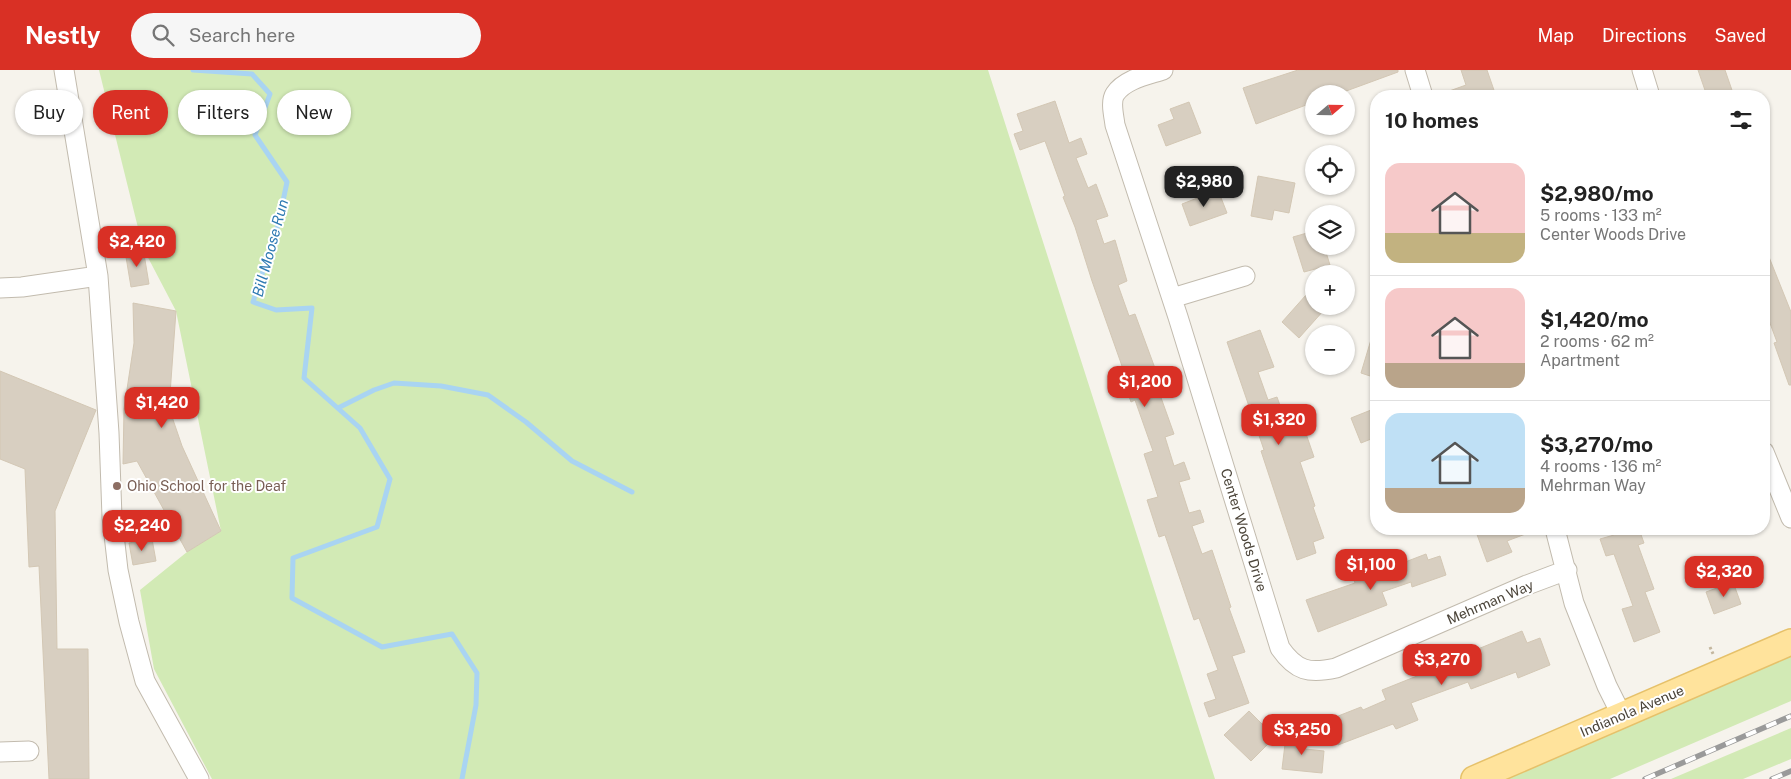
<!DOCTYPE html>
<html lang="en">
<head>
<meta charset="utf-8">
<style>
  :root { --surface:#fff; --page:#f6f6f6; --text:#222; --muted:#767676; --line:#e0e0e0; --accent:#d93025 }
  body { margin:0; font-family:"Public Sans",sans-serif; background:var(--page); color:var(--text); height:100vh; display:flex; flex-direction:column; font-size:19px; white-space:nowrap }
  * { box-sizing:border-box; margin:0 }
  p { font-size:16px; color:var(--muted) }
  .icon { flex:none; width:28px; height:28px; fill:none; stroke:currentColor; stroke-width:2; stroke-linecap:round; stroke-linejoin:round }
  .map { position:relative; flex:1; overflow:hidden }
  .sheet { position:absolute; left:1370px; top:20px; width:400px; height:445px; display:flex; flex-direction:column; background:var(--surface); border-radius:20px; box-shadow:0 1px 4px #0004 }
  .sheet>* { flex:none }
  .guide { position:absolute; left:15px; top:20px; width:475px; height:45px; display:flex; gap:10px }
  .needle { width:32px; rotate:70deg }
  .buttons { position:absolute; left:1305px; top:15px; display:grid; gap:10px }
  .buttons a { display:grid; place-items:center; width:50px; height:50px; border-radius:50%; background:var(--surface); box-shadow:0 1px 4px #0004; font-size:25px }
  .price { position:absolute; translate:-50% -42px; padding:0 11px; border-radius:10px; background:var(--accent); color:#fff; font-size:16px; line-height:32px; filter:drop-shadow(0 1px 2px #0008) }
  .price::after { content:''; position:absolute; left:50%; top:30px; width:15px; height:11px; margin-left:-8px; background:inherit; clip-path:polygon(0 0,100% 0,50% 100%) }
  .price.on { background:#222; color:#fff }
  ul { padding:0; list-style:none }
  li { display:flex; align-items:center; gap:15px; height:125px; padding:0 15px }
  li+li { border-top:1px solid var(--line) }
  li span { display:grid; place-items:center; flex:none; width:140px; height:100px; border-radius:15px; color:#555 }
  li>.icon { margin-inline-start:auto }
  span .icon { width:60px; height:60px; fill:#fffc; stroke-width:1 }
  li b { font-size:21px }
  h2 { display:flex; justify-content:space-between; align-items:center; height:60px; padding:0 15px; font-size:21px }
  .pill { padding:0 18px; border-radius:22px; background:var(--surface); box-shadow:0 1px 4px #0004; font-size:18px; line-height:45px }
  .pill.on { background:var(--accent); color:#fff }
  header { display:flex; align-items:center; gap:30px; box-sizing:border-box; height:70px; padding:0 25px; background:var(--accent); color:#fff }
  header strong { font-size:24px }
  nav { display:flex; gap:28px; margin-inline-start:auto; font-size:18px }
  .search { width:350px; height:45px; background:var(--page); display:flex; align-items:center; gap:12px; box-sizing:border-box; padding:0 18px; border-radius:28px; color:var(--muted); font-size:19px }
  .map>svg:first-child { display:block }
  .green { fill:#d2eab5 }
  .lines { fill:none; stroke-linecap:round; stroke-linejoin:round }
  .stream { stroke:#a9d4f2; stroke-width:5 }
  .building { fill:#d8cfc1; stroke:#d3c7b4 }
  .minor-casing { stroke:#c2bbae; stroke-width:21 }
  .major-casing { stroke:#e6c16a; stroke-width:28 }
  .path { stroke:#c4b79f; stroke-width:3; stroke-dasharray:2.5 2.5; stroke-linecap:butt }
  .minor { stroke:#fff; stroke-width:19 }
  .major { stroke:#ffe39c; stroke-width:25 }
  .rail-casing { stroke:#9a9a9a; stroke-width:5.5 }
  .rail { stroke:#fff; stroke-width:4; stroke-dasharray:11; stroke-linecap:butt }
  .education-dot { fill:#8d6e63; stroke:#fff; stroke-width:2 }
  .labels { text-anchor:middle; dominant-baseline:central; stroke-width:4; stroke-linejoin:round; paint-order:stroke }
  .education-label { font-size:14px; fill:#785e54; stroke:#fff; text-anchor:start }
  .street-label { font-size:14px; fill:#4b4439; stroke:#fff }
  .water-label { font-size:15px; font-style:italic; fill:#2e7ab2; stroke:#fff }
</style>
</head>
<body>
<header>
<strong>Nestly</strong>
<div class="search"><svg class="icon" aria-label="search" viewBox="0 0 24 24"><circle cx="10" cy="10" r="6"/><path d="M15 15l6 6"/></svg>Search here</div>
<nav><a>Map</a><a>Directions</a><a>Saved</a></nav>
</header>
<div class="map">
<svg width="1791" height="709" viewBox="0 0 1791 709">
  <rect width="100%" height="100%" fill="#f6f3ec"/>
  <!-- green -->
  <path class="green" d="M 99,0 L 988,0 L 1215,709 L 212,709 L 154,599 L 140,520 L 187,482 L 221,461 L 176,241 L 143,178 Z
    M 1791,584 L 1791,631 L 1610,709 L 1499,709 Z
    M 1791,658 L 1791,689 L 1743,709 L 1671,709 Z"/>
  <g class="lines">
    <!-- stream -->
    <path class="stream" d="M 193,0 L 252,4 L 270,24 L 255,65 L 287,112 L 278,155 L 253,232 L 276,240 L 312,238 L 304,308 L 360,358 L 390,409 L 377,457 L 293,488 L 292,528 L 382,577 L 452,564 L 477,603 L 476,635 L 462,709
      M 338,338 L 374,320 L 394,313 L 441,316 L 488,325 L 526,352 L 572,391 L 632,422"/>
  </g>
  <!-- building -->
  <path class="building" d="M 1298,0 L 1398,0 L 1398,2 L 1338,24 L 1314,24 L 1314,32 L 1256,54 L 1243,18 Z
    M 1461,0 L 1487,0 L 1496,26 L 1441,26 L 1441,24 L 1466,15 Z
    M 1698,0 L 1725,0 L 1734,26 L 1707,26 Z
    M 1055,31 L 1069,73 L 1081,68 L 1087,84 L 1076,88 L 1088,118 L 1096,114 L 1108,146 L 1096,150 L 1104,174 L 1115,170 L 1127,211 L 1118,215 L 1129,246 L 1135,244 L 1163,320 L 1159,322 L 1174,364 L 1165,367 L 1174,396 L 1184,392 L 1190,409 L 1179,412 L 1189,443 L 1200,440 L 1204,452 L 1192,456 L 1202,484 L 1212,480 L 1231,537 L 1229,538 L 1245,582 L 1232,586 L 1249,633 L 1209,647 L 1204,633 L 1216,629 L 1207,604 L 1218,600 L 1199,548 L 1194,550 L 1165,465 L 1159,467 L 1147,430 L 1158,427 L 1144,384 L 1153,381 L 1135,330 L 1131,332 L 1119,297 L 1122,296 L 1092,211 L 1075,157 L 1063,127 L 1065,126 L 1045,71 L 1020,80 L 1014,64 L 1023,61 L 1017,44 Z
    M 1189,32 L 1201,63 L 1166,76 L 1158,55 L 1174,49 L 1170,39 Z
    M 1258,106 L 1295,113 L 1289,143 L 1274,140 L 1272,150 L 1251,146 Z
    M 1218,120 L 1227,143 L 1190,156 L 1182,134 Z
    M 1314,161 L 1314,176 L 1324,176 L 1330,195 L 1304,202 L 1293,167 Z
    M 1764,177 L 1765,177 L 1791,242 L 1791,315 L 1789,315 L 1774,273 L 1777,272 L 1764,237 Z
    M 143,178 L 149,214 L 131,217 L 125,181 Z
    M 1306,225 L 1314,231 L 1314,236 L 1319,236 L 1324,240 L 1299,268 L 1282,252 Z
    M 133,233 L 176,241 L 169,338 L 182,376 L 221,461 L 187,482 L 137,391 L 123,394 L 124,339 L 134,273 Z
    M 1260,260 L 1274,297 L 1258,302 L 1268,330 L 1277,327 L 1289,360 L 1303,355 L 1314,387 L 1300,392 L 1315,436 L 1313,437 L 1324,468 L 1313,472 L 1316,483 L 1297,490 L 1261,381 L 1264,380 L 1227,272 Z
    M 1373,263 L 1376,264 L 1376,308 L 1361,303 Z
    M 0,301 L 96,340 L 55,441 L 57,579 L 88,579 L 89,709 L 49,709 L 39,496 L 29,497 L 25,399 L 0,389 Z
    M 1376,338 L 1376,367 L 1361,373 L 1351,348 Z
    M 1475,459 L 1536,459 L 1536,460 L 1507,471 L 1512,482 L 1487,492 Z
    M 1612,459 L 1639,459 L 1644,473 L 1638,475 L 1654,519 L 1645,522 L 1660,562 L 1634,572 L 1622,539 L 1633,536 L 1614,484 L 1606,486 L 1600,469 L 1614,465 Z
    M 152,469 L 156,491 L 133,495 L 129,473 Z
    M 1426,484 L 1428,490 L 1440,486 L 1446,505 L 1412,517 L 1411,512 L 1382,522 L 1387,535 L 1318,562 L 1306,530 L 1355,513 L 1353,506 L 1364,502 L 1363,500 L 1385,492 L 1387,499 Z
    M 1733,512 L 1741,534 L 1714,544 L 1706,522 Z
    M 1522,561 L 1527,573 L 1540,568 L 1550,595 L 1518,608 L 1516,602 L 1471,619 L 1468,612 L 1411,633 L 1418,650 L 1396,659 L 1393,654 L 1338,675 L 1328,650 L 1361,637 L 1363,640 L 1386,630 L 1382,620 L 1417,606 L 1447,595 L 1450,603 L 1477,592 L 1473,581 Z
    M 1249,641 L 1275,667 L 1251,691 L 1224,665 Z
    M 1286,666 L 1306,668 L 1305,679 L 1324,681 L 1322,703 L 1282,699 Z"/>
  <g class="lines">
    <!-- minor casing -->
    <g class="minor-casing">
      <path id="minor" d="M 64,0 L 98,206 L 109,363 L 112,447 L 118,500 L 129,552 L 145,611 L 199,709
        M 1163,0 C 1148,5 1125,9 1115,24 C 1110,32 1114,46 1115,55 L 1178,247 L 1280,578 C 1296,601 1309,604 1336,598 L 1527,515 L 1567,500
        M 1415,0 L 1423,26
        M 1642,0 L 1650,26
        M 0,218 L 22,217 L 98,206
        M 1172,228 L 1245,206
        M 1764,382 L 1791,448
        M 1555,459 L 1574,533 L 1607,616 L 1622,646
        M 0,682 L 29,681"/>
    </g>
    <!-- major casing -->
    <g class="major-casing">
      <path id="major" d="M 1474,709 L 1791,572"/>
    </g>
    <!-- path -->
    <path class="path" d="M 1710,577 L 1714,586"/>
    <!-- minor -->
    <use href="#minor" class="minor"/>
    <!-- major -->
    <use href="#major" class="major"/>
    <!-- rail casing -->
    <g class="rail-casing">
      <path id="rail" d="M 1645,709 L 1791,646
        M 1772,709 L 1791,701"/>
    </g>
    <!-- rail -->
    <use href="#rail" class="rail"/>
  </g>
  <!-- markers -->
  <circle class="education-dot" cx="117" cy="416" r="5"/>
  <g class="labels">
    <!-- education labels -->
    <g class="education-label">
      <text x="127" y="416">Ohio School for the Deaf</text>
    </g>
    <!-- street labels -->
    <g class="street-label">
      <text transform="translate(1244 460) rotate(73)">Center Woods Drive</text>
      <text transform="translate(1490 532) rotate(-23)">Mehrman Way</text>
      <text transform="translate(1632 641) rotate(-23)">Indianola Avenue</text>
    </g>
    <!-- water labels -->
    <g class="water-label">
      <text transform="translate(270 178) rotate(-75)">Bill Moose Run</text>
    </g>
  </g>
</svg>
<div class="buttons">
<a><svg class="needle" viewBox="-14 -14 28 28"><path d="M0-13l5 13h-10z" fill="#e53935"/><path d="M0 13l5-13h-10z" fill="#767676"/></svg></a>
<a><svg class="icon" aria-label="locate" viewBox="0 0 24 24"><circle cx="12" cy="12" r="6"/><path d="M12 2v4M12 18v4M2 12h4M18 12h4"/></svg></a>
<a><svg class="icon" aria-label="layers" viewBox="0 0 24 24"><path d="M12 4l9 5-9 5-9-5zM3 14l9 5 9-5"/></svg></a>
<a>+</a>
<a>−</a>
</div>
<b class="price on" style="left:1204px;top:138px">$2,980</b>
<b class="price" style="left:137px;top:198px">$2,420</b>
<b class="price" style="left:1145px;top:338px">$1,200</b>
<b class="price" style="left:162px;top:359px">$1,420</b>
<b class="price" style="left:1279px;top:376px">$1,320</b>
<b class="price" style="left:142px;top:482px">$2,240</b>
<b class="price" style="left:1371px;top:521px">$1,100</b>
<b class="price" style="left:1724px;top:528px">$2,320</b>
<b class="price" style="left:1442px;top:616px">$3,270</b>
<b class="price" style="left:1302px;top:686px">$3,250</b>
<div class="guide">
<a class="pill">Buy</a>
<a class="pill on">Rent</a>
<a class="pill">Filters</a>
<a class="pill">New</a>
</div>
<section class="sheet">
<h2>10 homes<svg class="icon" aria-label="filters" viewBox="0 0 24 24"><path d="M4 7h16M4 17h16"/><circle cx="9" cy="7" r="2"/><circle cx="15" cy="17" r="2"/></svg></h2>
<ul>
<li><span style="background:linear-gradient(#f6c9c9 70%,#c2b280 0)"><svg class="icon" aria-label="home" viewBox="0 0 24 24"><path d="M3 11l9-7 9 7M6 9v11h12V9"/></svg></span><div><b>$2,980/mo</b><p>5 rooms · 133 m²</p><p>Center Woods Drive</p></div></li>
<li><span style="background:linear-gradient(#f6c9c9 75%,#b9a48a 0)"><svg class="icon" aria-label="home" viewBox="0 0 24 24"><path d="M3 11l9-7 9 7M6 9v11h12V9"/></svg></span><div><b>$1,420/mo</b><p>2 rooms · 62 m²</p><p>Apartment</p></div></li>
<li><span style="background:linear-gradient(#bfe0f5 75%,#b9a48a 0)"><svg class="icon" aria-label="home" viewBox="0 0 24 24"><path d="M3 11l9-7 9 7M6 9v11h12V9"/></svg></span><div><b>$3,270/mo</b><p>4 rooms · 136 m²</p><p>Mehrman Way</p></div></li>
</ul>
</section>
</div>
</body>
</html>
